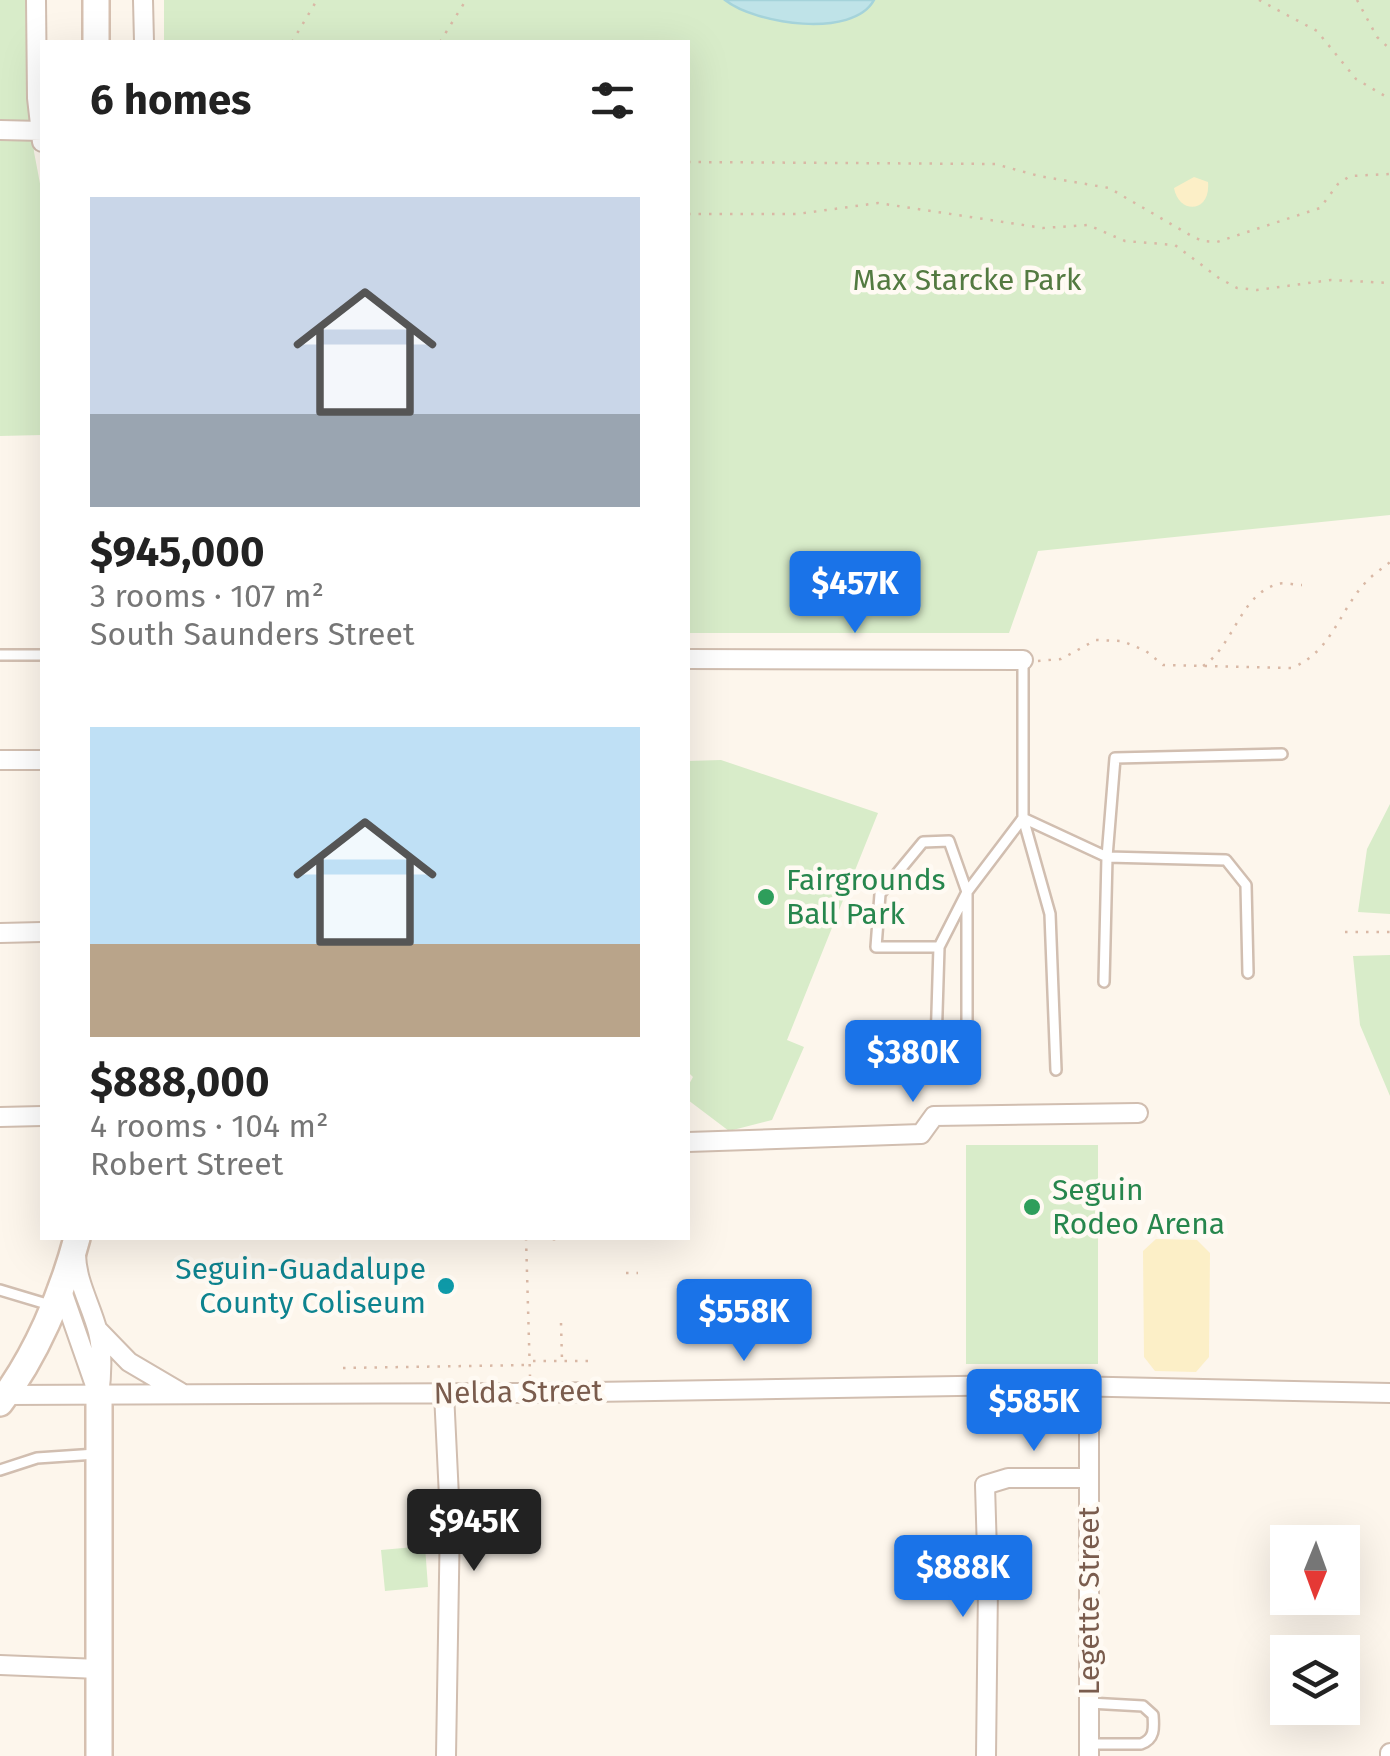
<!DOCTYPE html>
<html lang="en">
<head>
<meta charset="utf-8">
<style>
  :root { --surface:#fff; --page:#f6f6f6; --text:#222; --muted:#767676; --accent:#1a73e8 }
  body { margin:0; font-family:"Fira Sans",sans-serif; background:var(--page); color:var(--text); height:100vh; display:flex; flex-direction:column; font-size:38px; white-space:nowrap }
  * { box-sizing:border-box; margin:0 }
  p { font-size:32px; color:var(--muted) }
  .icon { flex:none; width:55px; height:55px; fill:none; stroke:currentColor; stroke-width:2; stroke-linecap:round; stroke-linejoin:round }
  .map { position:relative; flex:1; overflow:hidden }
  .sheet { position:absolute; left:40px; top:40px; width:650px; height:1200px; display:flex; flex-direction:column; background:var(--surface); border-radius:0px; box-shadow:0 10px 40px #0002 }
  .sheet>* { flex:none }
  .needle { width:65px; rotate:181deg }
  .buttons { position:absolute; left:1270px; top:1525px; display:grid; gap:20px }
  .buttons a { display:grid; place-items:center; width:90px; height:90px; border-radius:0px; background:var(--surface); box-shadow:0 10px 40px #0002; font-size:50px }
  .price { position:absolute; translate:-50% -85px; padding:0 22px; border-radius:10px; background:var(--accent); color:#fff; font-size:32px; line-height:65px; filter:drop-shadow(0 2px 5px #0008) }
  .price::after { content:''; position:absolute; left:50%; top:60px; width:30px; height:22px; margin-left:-15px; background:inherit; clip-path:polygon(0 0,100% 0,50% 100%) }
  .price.on { background:#222; color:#fff }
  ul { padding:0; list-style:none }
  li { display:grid; align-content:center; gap:20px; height:530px; padding:0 50px }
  li span { display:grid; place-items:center; height:310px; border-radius:0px; color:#555 }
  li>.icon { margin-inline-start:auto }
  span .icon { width:180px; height:180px; fill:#fffc; stroke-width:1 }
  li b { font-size:42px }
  h2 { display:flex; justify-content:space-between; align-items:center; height:120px; padding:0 50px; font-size:42px }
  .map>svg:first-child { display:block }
  .green { fill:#d8ecc9 }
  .sand { fill:#fcefc7 }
  .water { fill:#bfe3e8; stroke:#a5d3da; stroke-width:2.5 }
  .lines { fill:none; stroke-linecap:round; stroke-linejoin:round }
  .lane-casing { stroke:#d1beb0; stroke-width:14 }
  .street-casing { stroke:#d1beb0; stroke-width:22 }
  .secondary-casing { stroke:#d6c0b0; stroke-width:30 }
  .path { stroke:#d9b8a5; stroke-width:2.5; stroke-dasharray:2.5 8; stroke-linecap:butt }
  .lane { stroke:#fff; stroke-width:9 }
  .street { stroke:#fff; stroke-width:18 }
  .secondary { stroke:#fff; stroke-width:25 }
  .leisure-dot { fill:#2e9e5b; stroke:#fffaf3; stroke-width:4 }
  .culture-dot { fill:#0f9aa8; stroke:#fffaf3; stroke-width:4 }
  .labels { text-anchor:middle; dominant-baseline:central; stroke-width:9; stroke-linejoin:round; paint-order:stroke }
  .park-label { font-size:30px; fill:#537a41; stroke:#fffaf3 }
  .leisure-label { font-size:30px; fill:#27864d; stroke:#fffaf3; text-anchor:start }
  .culture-label { font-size:30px; fill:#0d838f; stroke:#fffaf3; text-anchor:end }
  .street-label { font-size:30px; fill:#7a5c4d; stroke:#fffaf3 }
</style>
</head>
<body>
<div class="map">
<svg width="1390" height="1756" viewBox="0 0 1390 1756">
  <rect width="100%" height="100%" fill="#fdf6ec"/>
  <!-- green -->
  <path class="green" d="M 0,0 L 29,0 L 30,93 L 34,152 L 42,194 L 42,435 L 0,436 Z
    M 164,0 L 1390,0 L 1390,515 L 1038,551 L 1009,633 L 688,633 L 688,42 L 164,42 Z
    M 721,760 L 878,813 L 787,1040 L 804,1047 L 772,1120 L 729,1131 L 688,1100 L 688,1086 L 693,1077 L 688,1072 L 688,761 Z
    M 1390,804 L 1390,914 L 1358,912 L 1367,849 Z
    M 1390,955 L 1390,1096 L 1360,1025 L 1353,956 Z
    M 966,1145 L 1098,1145 L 1098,1364 L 966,1364 Z
    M 425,1546 L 428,1587 L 385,1591 L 381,1550 Z"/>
  <!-- sand -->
  <path class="sand" d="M 1194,177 L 1208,182 C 1211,213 1179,215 1174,188 Z
    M 1156,1239 L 1197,1240 L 1210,1253 L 1209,1357 L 1196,1372 L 1155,1371 L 1144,1357 L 1143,1251 Z"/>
  <!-- water -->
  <path class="water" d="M 725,0 L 874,0 C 853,39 755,24 725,0 Z"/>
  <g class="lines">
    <!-- lane casing -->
    <g class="lane-casing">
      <path id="lane" d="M 0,655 L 42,655
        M 1023,660 L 1023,818 L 1050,914 L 1056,1070
        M 949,841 L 967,892 L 939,947 L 876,947 L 880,894 L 923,842 Z
        M 1104,982 L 1107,857 L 1115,758 L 1282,754
        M 967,1066 L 967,892 L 1023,818 L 1107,857 L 1226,860 L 1246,885 L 1248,973
        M 935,1078 L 939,947
        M 0,1290 L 50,1305
        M 0,1470 L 37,1458 L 96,1454
        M 1089,1744 L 1141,1744 C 1155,1739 1154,1728 1153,1715 L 1143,1706 L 1089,1703"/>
    </g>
    <!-- street casing -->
    <g class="street-casing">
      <path id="street" d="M 36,0 L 37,98 L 42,142
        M 143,0 L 144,42
        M 0,130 L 42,131
        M 688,659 L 1023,660
        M 0,760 L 42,760
        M 0,933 L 42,932
        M 0,1117 L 42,1116
        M 688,1142 L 921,1134 L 934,1116 L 1138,1113
        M 76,1255 C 77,1283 91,1305 98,1332 C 103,1353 102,1374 99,1395
        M 61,1288 L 97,1391
        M 98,1330 L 129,1362 L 180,1392
        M 444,1393 L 450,1518 L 446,1756
        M 6,1395 L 530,1393 L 1021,1385 L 1390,1393
        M 0,1665 L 99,1669
        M 986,1756 L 988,1586 L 985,1485 L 1008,1478 L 1089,1478
        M 1089,1756 L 1089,1387
        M 1390,1756 L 1390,1753"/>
    </g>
    <!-- secondary casing -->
    <g class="secondary-casing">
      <path id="secondary" d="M 96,42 L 96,0
        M 0,1403 C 36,1356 62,1294 77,1238
        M 99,1756 L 99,1395"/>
    </g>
    <!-- path -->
    <path class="path" d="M 1259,0 L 1317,31 L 1356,79 L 1390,99
      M 1357,0 L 1377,37 L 1390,49
      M 292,42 L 317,0
      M 440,42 L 466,0
      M 688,162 L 995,164 L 1039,176 L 1109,188 L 1190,235 L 1202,241 L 1217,242 L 1320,208 L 1338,184 L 1350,176 L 1390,174
      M 688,214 L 797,214 L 878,203 L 1043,228 L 1088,225 L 1125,241 L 1175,245 L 1219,278 L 1237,288 L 1257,290 L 1331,280 L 1390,283
      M 1038,661 L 1061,659 L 1096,640 L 1122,641 L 1146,651 L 1163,665 L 1292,668 C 1332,651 1338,613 1365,583 C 1372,575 1382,569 1390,562
      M 1203,666 C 1234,646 1240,594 1278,584 C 1284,582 1295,585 1302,585
      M 1345,932 L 1390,932
      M 526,1238 L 530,1376
      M 554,1238 L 554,1246
      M 626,1273 L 638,1273
      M 561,1323 L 562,1360
      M 533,1361 L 596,1361
      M 343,1368 L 529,1365"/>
    <!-- lane -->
    <use href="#lane" class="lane"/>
    <!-- street -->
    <use href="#street" class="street"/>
    <!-- secondary -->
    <use href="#secondary" class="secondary"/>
  </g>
  <!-- markers -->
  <g class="leisure-dot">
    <circle cx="766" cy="897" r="10"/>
    <circle cx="1032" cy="1207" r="10"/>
  </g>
  <circle class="culture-dot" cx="446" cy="1286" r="10"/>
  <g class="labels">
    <!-- park labels -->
    <g class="park-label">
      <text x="967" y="280">Max Starcke Park</text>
    </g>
    <!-- leisure labels -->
    <g class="leisure-label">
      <text x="786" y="880">Fairgrounds<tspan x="786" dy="34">Ball Park</tspan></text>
      <text x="1052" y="1190">Seguin<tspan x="1052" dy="34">Rodeo Arena</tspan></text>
    </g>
    <!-- culture labels -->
    <g class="culture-label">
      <text x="426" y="1269">Seguin-Guadalupe<tspan x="426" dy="34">County Coliseum</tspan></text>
    </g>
    <!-- street labels -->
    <g class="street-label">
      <text transform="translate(518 1392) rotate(-1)">Nelda Street</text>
      <text transform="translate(1089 1601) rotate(-90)">Legette Street</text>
    </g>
  </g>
</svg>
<div class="buttons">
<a><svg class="needle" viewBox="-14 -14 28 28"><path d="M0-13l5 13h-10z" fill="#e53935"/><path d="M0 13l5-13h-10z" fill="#767676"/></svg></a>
<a><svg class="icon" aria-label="layers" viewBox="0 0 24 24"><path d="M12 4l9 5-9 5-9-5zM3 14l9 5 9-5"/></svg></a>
</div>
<b class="price" style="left:855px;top:636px">$457K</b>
<b class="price" style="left:913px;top:1105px">$380K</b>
<b class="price" style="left:744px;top:1364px">$558K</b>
<b class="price" style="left:1034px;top:1454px">$585K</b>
<b class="price on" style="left:474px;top:1574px">$945K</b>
<b class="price" style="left:963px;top:1620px">$888K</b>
<section class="sheet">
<h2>6 homes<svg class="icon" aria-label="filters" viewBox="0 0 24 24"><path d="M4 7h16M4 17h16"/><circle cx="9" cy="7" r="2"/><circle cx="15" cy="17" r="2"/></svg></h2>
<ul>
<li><span style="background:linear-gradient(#c9d6e8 70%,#9aa5b1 0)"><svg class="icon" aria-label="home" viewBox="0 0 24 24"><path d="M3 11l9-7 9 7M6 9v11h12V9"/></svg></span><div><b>$945,000</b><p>3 rooms · 107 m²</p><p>South Saunders Street</p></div></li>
<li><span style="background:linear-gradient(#bfe0f5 70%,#b9a48a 0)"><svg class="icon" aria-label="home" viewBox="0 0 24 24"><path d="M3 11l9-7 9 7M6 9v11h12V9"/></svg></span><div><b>$888,000</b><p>4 rooms · 104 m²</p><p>Robert Street</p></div></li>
</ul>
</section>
</div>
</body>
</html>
